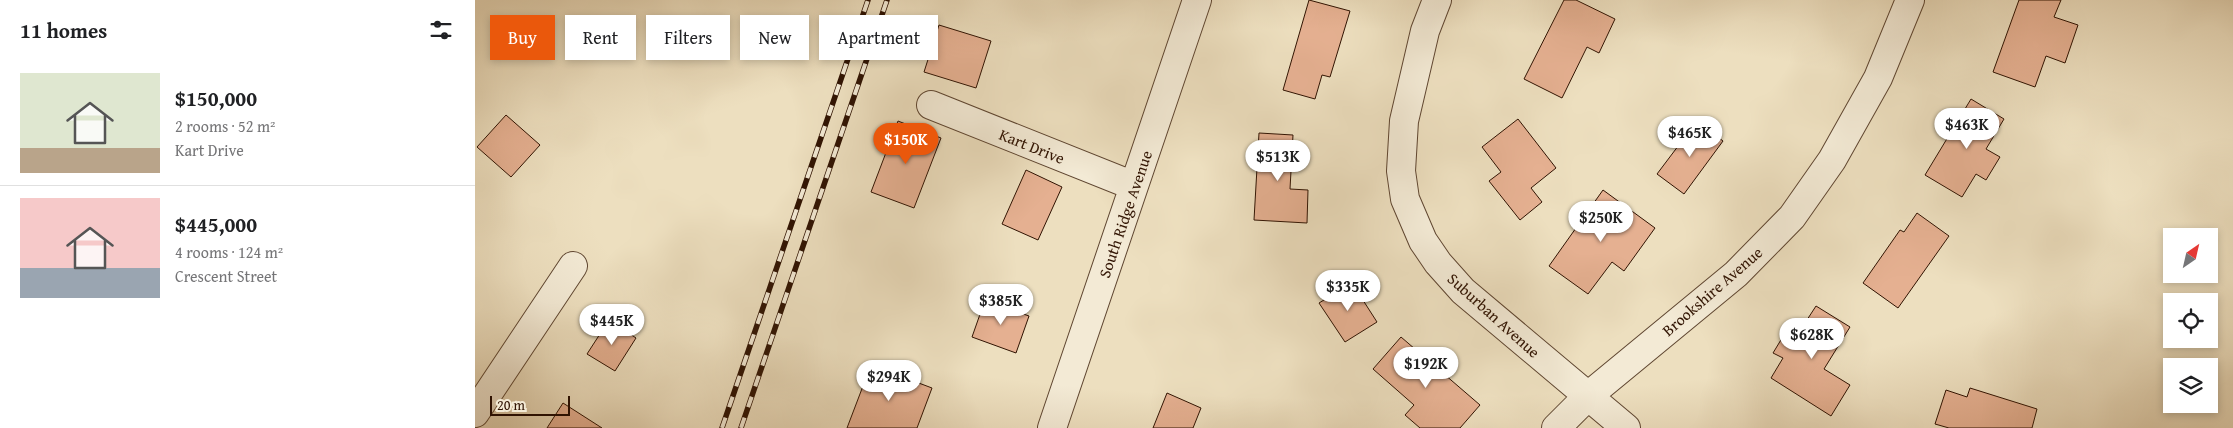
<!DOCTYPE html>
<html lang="en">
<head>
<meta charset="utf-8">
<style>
  :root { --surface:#fff; --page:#f6f6f6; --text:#202124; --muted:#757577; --line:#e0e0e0; --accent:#ea580c }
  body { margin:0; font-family:"Gentium Book Plus",serif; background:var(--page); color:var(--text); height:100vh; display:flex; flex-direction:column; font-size:19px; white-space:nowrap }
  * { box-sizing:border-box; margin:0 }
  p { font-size:16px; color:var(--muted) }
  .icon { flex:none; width:28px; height:28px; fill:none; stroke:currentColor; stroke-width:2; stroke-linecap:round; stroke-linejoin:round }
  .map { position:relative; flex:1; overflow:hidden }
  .panel { display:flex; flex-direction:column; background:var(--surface); width:475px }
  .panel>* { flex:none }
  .hud { position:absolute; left:15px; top:15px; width:475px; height:45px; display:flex; gap:10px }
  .needle { width:32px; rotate:34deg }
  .tools { position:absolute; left:1688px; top:228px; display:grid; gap:10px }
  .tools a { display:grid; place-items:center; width:55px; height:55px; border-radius:0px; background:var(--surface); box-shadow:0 2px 8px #0003; font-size:25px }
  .scale { position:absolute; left:15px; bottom:12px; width:80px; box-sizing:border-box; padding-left:5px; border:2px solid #301302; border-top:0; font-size:14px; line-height:18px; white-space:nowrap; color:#301302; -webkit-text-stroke:4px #f3ead5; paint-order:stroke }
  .price { position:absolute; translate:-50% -42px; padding:0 11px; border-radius:18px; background:#fff; color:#222; font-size:16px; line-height:32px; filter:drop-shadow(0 1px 2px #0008) }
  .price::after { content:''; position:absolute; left:50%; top:30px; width:15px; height:11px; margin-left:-8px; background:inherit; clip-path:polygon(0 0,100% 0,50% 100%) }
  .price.active { background:var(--accent); color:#fff }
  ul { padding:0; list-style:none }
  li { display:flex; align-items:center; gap:15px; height:125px; padding:0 20px }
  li+li { border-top:1px solid var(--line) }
  li span { display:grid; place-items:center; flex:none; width:140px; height:100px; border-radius:0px; color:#555 }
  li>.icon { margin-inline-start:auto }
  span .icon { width:60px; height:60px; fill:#fffc; stroke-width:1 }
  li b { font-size:21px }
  h2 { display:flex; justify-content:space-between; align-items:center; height:60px; padding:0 20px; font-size:21px }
  .tag { padding:0 18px; border-radius:0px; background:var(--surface); box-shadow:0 2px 8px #0003; font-size:18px; line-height:45px }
  .tag.active { background:var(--accent); color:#fff }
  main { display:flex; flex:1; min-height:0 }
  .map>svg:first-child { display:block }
  .building { fill:#e5b091; stroke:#301302 }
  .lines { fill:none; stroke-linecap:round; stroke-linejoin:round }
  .minor-casing { stroke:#5f4631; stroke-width:30 }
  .minor { stroke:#f3ead5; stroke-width:28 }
  .rail-casing { stroke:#301302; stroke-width:5.5 }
  .rail { stroke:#f3ead5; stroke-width:4; stroke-dasharray:11; stroke-linecap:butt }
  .labels { text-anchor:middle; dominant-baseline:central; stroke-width:4.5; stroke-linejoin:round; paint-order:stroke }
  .street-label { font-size:16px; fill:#301302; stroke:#f3ead5 }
</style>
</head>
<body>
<main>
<section class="panel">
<h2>11 homes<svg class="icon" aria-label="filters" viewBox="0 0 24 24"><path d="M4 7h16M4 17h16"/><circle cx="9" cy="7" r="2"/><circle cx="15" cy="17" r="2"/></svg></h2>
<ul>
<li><span style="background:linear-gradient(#dfe7d0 75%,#b9a48a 0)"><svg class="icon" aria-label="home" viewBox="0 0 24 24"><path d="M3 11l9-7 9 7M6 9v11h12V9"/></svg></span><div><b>$150,000</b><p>2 rooms · 52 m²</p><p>Kart Drive</p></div></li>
<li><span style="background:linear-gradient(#f6c9c9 70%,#9aa5b1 0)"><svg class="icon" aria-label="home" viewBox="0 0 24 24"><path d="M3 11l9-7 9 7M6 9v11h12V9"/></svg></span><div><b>$445,000</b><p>4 rooms · 124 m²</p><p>Crescent Street</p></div></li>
</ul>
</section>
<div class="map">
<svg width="1758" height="428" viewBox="0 0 1758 428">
  <rect width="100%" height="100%" fill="#eddfbf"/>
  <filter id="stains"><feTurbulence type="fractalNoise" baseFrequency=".004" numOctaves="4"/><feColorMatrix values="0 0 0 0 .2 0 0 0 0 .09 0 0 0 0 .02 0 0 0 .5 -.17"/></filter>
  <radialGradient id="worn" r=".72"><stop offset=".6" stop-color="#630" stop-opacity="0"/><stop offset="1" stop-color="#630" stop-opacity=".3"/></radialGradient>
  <!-- building -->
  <path class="building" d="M 834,0 L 875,11 L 855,77 L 847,75 L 840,99 L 808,90 Z
    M 1089,0 L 1101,0 L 1140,19 L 1124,53 L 1112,47 L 1087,98 L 1049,79 Z
    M 1544,0 L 1586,0 L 1579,17 L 1603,25 L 1590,63 L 1571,56 L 1560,87 L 1518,72 Z
    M 464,25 L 516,41 L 501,88 L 449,72 Z
    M 1496,99 L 1529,119 L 1511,149 L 1525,157 L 1511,180 L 1501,174 L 1487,197 L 1450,175 Z
    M 31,115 L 65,145 L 36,177 L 2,147 Z
    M 1043,119 L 1081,168 L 1056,188 L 1067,202 L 1045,220 L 1014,181 L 1026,172 L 1007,147 Z
    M 423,121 L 466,138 L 439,208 L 396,192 Z
    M 1222,121 L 1248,141 L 1209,194 L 1182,174 Z
    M 784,133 L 818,135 L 815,189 L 833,190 L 832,223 L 779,220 Z
    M 551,170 L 587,187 L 563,240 L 527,224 Z
    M 1128,190 L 1180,228 L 1149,271 L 1137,262 L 1113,294 L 1074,266 Z
    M 1442,213 L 1474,236 L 1423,308 L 1388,283 L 1425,230 L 1429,232 Z
    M 877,283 L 902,322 L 870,342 L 844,303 Z
    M 510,300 L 554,316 L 541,353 L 497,337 Z
    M 1341,306 L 1375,327 L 1349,369 L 1375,385 L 1356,416 L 1296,378 L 1308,358 L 1298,353 L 1318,320 L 1328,326 Z
    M 134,320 L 161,338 L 140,371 L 112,354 Z
    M 926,337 L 1005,405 L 985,428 L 945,428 L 930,415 L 939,405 L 898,369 Z
    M 396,365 L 457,388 L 442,428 L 372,428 Z
    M 1495,388 L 1562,409 L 1557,428 L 1474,428 L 1460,424 L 1471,390 L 1492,397 Z
    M 692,393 L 726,408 L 718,428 L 678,428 Z
    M 88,403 L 127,428 L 72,428 Z"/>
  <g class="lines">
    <!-- minor casing -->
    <g class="minor-casing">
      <path id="minor" d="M 962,0 L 950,31 L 929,121 L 926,171 L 930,199 L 948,241 L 963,263 L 988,291 L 1151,428
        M 456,105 L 659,186
        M 0,413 L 98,266
        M 577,428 L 722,0
        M 1081,428 L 1113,396 L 1261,274 L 1317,217 L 1357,160 L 1403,78 L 1435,0"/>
    </g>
    <!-- minor -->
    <use href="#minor" class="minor"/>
    <!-- rail casing -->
    <g class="rail-casing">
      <path id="rail" d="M 247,428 L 393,0
        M 266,428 L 412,0"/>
    </g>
    <!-- rail -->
    <use href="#rail" class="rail"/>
  </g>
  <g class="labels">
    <!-- street labels -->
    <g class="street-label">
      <text transform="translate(557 146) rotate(22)">Kart Drive</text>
      <text transform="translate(650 214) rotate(-71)">South Ridge Avenue</text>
      <text transform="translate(1237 291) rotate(-41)">Brookshire Avenue</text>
      <text transform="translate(1019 315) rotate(42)">Suburban Avenue</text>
    </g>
  </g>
  <rect width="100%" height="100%" filter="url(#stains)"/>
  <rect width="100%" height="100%" fill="url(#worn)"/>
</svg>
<div class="tools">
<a><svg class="needle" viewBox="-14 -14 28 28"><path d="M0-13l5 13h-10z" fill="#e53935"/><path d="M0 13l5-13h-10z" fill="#757577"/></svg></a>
<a><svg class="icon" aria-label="locate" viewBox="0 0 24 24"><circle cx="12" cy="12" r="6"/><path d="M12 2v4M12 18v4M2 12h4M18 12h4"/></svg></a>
<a><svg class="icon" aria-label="layers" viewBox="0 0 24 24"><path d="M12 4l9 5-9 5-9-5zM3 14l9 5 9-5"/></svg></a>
</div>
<div class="scale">20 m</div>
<b class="price" style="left:1492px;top:150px">$463K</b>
<b class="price" style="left:1215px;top:158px">$465K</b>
<b class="price active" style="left:431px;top:165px">$150K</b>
<b class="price" style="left:803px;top:182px">$513K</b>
<b class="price" style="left:1126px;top:243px">$250K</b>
<b class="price" style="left:873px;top:312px">$335K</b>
<b class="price" style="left:526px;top:326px">$385K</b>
<b class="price" style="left:137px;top:346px">$445K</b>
<b class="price" style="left:1337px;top:360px">$628K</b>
<b class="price" style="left:951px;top:389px">$192K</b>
<b class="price" style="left:414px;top:402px">$294K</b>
<div class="hud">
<a class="tag active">Buy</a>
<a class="tag">Rent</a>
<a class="tag">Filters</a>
<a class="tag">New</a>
<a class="tag">Apartment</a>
</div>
</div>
</main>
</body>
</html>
